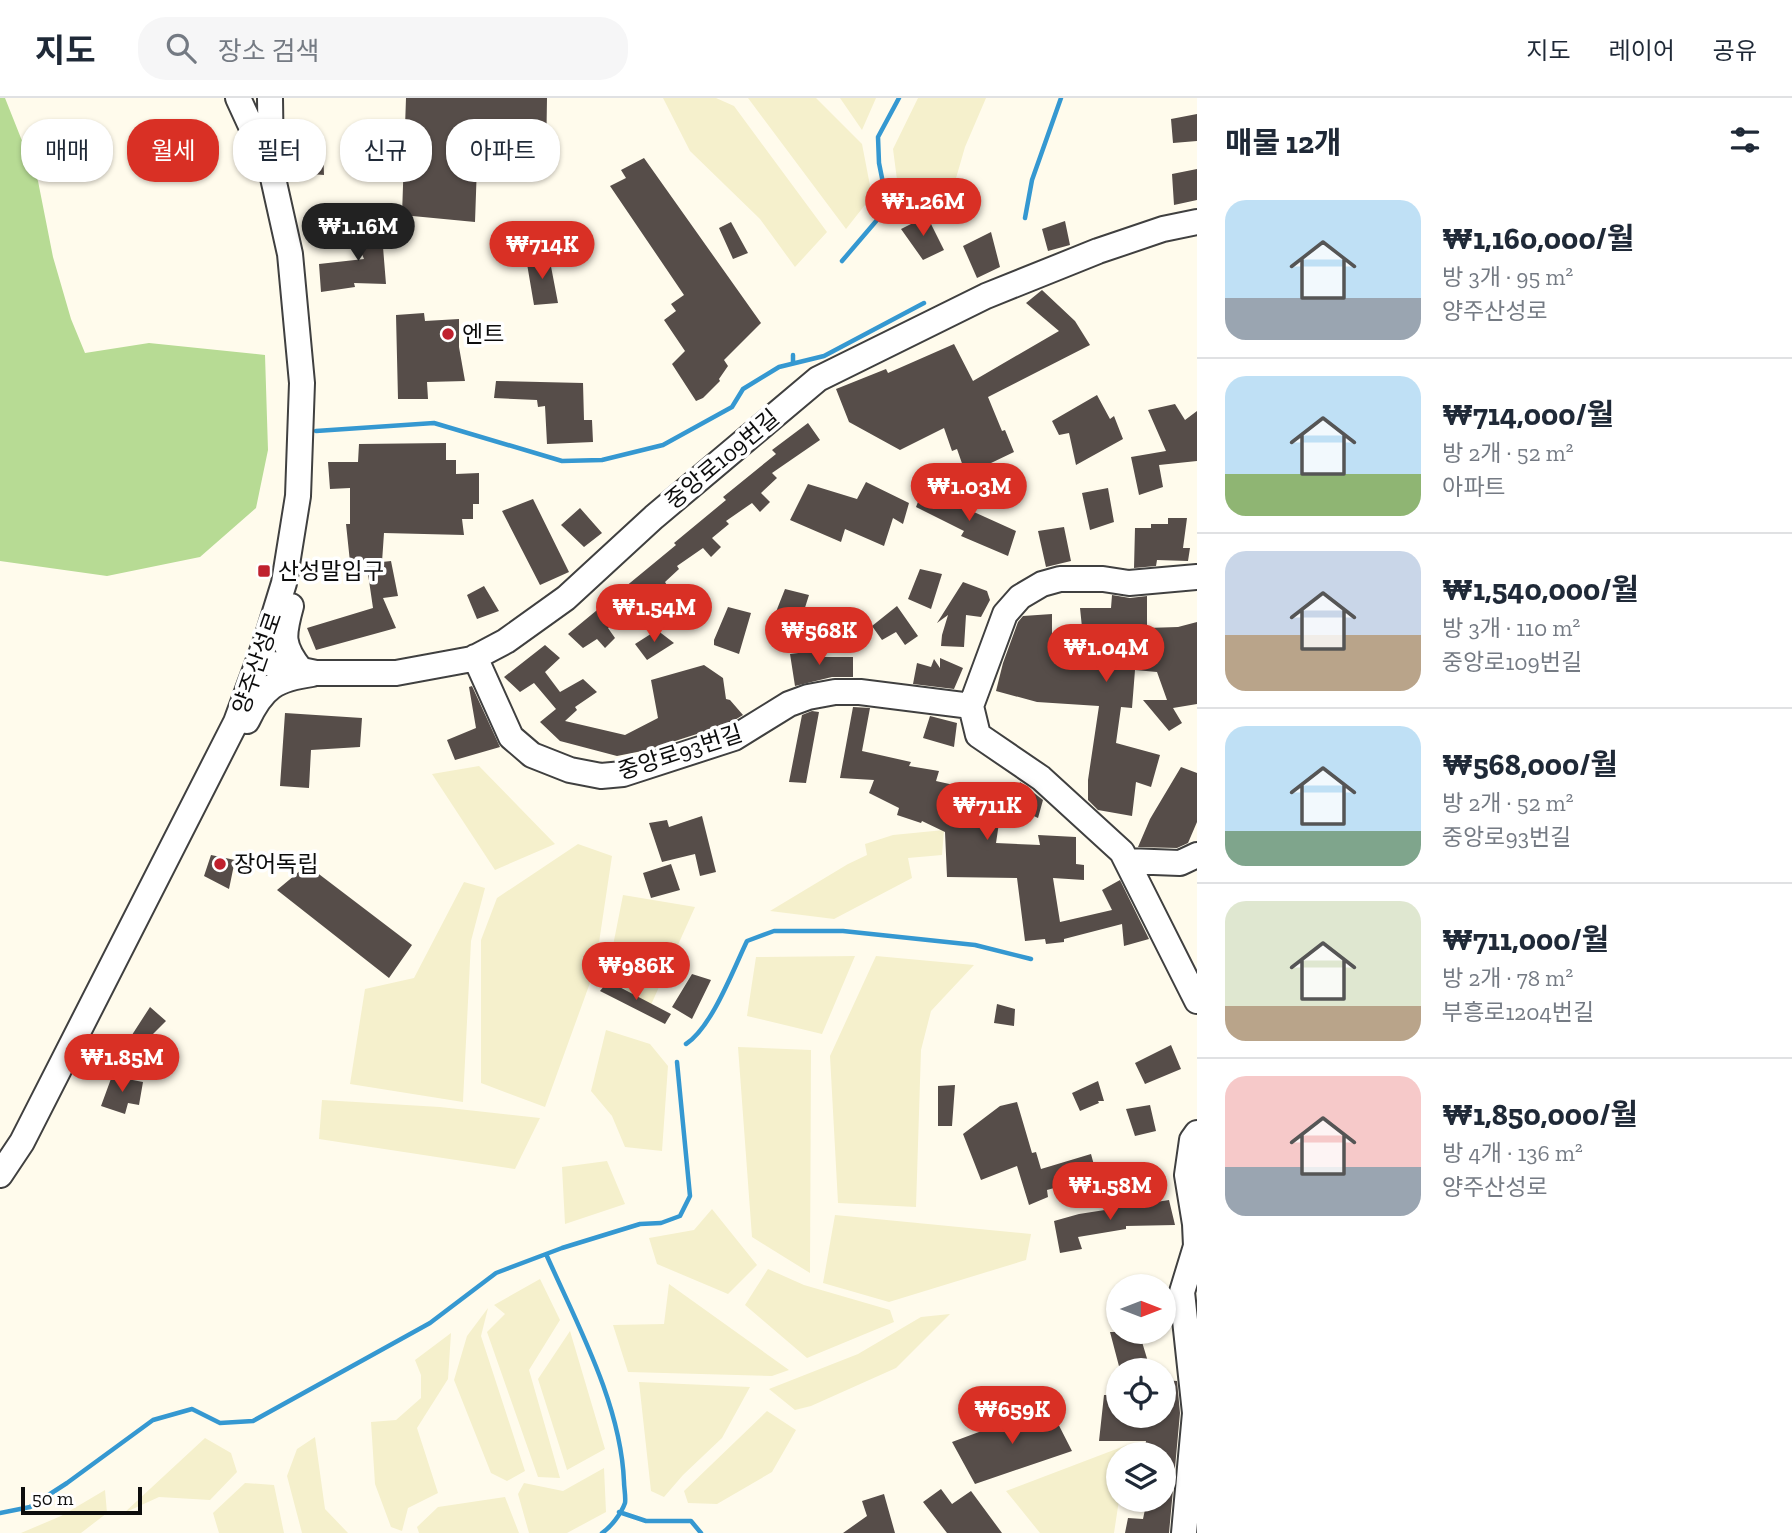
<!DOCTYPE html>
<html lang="ko">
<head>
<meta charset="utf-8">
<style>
  :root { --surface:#fff; --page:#f6f6f7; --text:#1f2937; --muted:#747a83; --line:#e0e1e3; --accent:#d93025 }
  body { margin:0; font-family:"Zilla Slab","Noto Sans KR",serif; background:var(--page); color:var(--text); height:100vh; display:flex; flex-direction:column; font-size:26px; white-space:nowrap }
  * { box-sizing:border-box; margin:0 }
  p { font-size:23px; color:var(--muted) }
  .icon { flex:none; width:38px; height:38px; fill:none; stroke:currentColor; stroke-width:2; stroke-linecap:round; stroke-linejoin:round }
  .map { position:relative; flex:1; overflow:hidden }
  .panel { display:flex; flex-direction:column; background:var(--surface); width:595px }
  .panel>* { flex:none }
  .hud { position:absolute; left:21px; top:21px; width:665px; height:63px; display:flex; gap:14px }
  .needle { width:46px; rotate:90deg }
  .tools { position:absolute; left:1106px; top:1176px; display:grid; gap:14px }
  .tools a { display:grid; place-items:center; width:70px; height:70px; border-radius:50%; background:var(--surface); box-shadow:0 2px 5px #0004; font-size:35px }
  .scale { position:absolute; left:21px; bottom:18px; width:121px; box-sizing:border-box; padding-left:7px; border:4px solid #0d0d0d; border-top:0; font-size:19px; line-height:24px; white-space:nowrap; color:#0d0d0d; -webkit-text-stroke:5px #fff; paint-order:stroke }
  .price { position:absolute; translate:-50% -60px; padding:0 16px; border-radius:24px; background:var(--accent); color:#fff; font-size:23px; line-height:46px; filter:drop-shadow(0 2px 4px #0008) }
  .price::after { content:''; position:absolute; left:50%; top:42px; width:21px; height:16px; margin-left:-10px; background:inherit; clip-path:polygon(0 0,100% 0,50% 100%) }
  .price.current { background:#222; color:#fff }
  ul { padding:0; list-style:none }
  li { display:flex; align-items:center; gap:21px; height:175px; padding:0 28px }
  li+li { border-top:2px solid var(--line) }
  li span { display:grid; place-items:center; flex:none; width:196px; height:140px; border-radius:21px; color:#555 }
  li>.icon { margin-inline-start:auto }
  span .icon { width:84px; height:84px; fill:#fffc; stroke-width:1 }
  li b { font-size:30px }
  h2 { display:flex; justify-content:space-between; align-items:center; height:84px; padding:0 28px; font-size:30px }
  .tag { padding:0 24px; border-radius:28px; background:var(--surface); box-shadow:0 2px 5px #0004; font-size:24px; line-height:63px }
  .tag.current { background:var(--accent); color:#fff }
  header { display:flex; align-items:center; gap:42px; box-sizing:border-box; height:98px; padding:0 35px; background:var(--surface); border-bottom:2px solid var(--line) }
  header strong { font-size:33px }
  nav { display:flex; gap:38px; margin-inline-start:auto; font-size:24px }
  .search { width:490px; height:63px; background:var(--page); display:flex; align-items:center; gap:18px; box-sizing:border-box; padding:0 24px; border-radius:28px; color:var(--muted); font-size:26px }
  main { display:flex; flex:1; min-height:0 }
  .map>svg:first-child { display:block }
  .farmland { fill:#f5f0cc }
  .forest { fill:#b7db94 }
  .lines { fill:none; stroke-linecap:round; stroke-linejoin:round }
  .stream { stroke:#3598d1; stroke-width:4.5 }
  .building { fill:#564d49 }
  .minor-casing { stroke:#404040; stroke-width:28 }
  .minor { stroke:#fff; stroke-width:24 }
  .poi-dot { fill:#c0212e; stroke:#fff; stroke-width:2.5 }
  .labels { text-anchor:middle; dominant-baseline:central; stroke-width:7; stroke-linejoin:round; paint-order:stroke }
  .poi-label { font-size:23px; fill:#0d0d0d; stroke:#fff; text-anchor:start }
  .street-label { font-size:23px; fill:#0d0d0d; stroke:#fff }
</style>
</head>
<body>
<header>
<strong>지도</strong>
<div class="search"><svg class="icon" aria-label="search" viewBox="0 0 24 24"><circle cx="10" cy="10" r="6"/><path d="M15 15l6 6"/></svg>장소 검색</div>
<nav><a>지도</a><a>레이어</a><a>공유</a></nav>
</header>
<main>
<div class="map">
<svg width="1197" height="1435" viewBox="0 0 1197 1435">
  <rect width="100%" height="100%" fill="#fffbec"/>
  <!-- farmland -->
  <path class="farmland" d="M 663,0 L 716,0 L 734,8 L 827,134 L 795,169 L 760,121 L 690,53 Z
    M 748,0 L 816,0 L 862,46 L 872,98 L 846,131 Z
    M 840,0 L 876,0 L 862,32 Z
    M 918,0 L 986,0 L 965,49 L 950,101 L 919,105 L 899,97 L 893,51 Z
    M 479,668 L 555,746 L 495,772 L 432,676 Z
    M 944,732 L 942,757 L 908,760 L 912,780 L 834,821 L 770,813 L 848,766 L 867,757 L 865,746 L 893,737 Z
    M 578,746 L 612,758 L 595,871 L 545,1009 L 481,985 L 481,842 L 497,800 Z
    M 464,784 L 485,790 L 471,843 L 463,1004 L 350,986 L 365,891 L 414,880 Z
    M 623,797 L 695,809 L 650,909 L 607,878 Z
    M 855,858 L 822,936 L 747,918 L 756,859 Z
    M 876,858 L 974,867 L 931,913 L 921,952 L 916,1109 L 838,1105 L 830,958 Z
    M 606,932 L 650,946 L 668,968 L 662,1053 L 625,1049 L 612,1018 L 591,993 Z
    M 738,949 L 811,952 L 810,1175 L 752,1139 Z
    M 322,1002 L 440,1009 L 540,1020 L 515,1071 L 319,1041 Z
    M 607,1063 L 625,1106 L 565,1126 L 562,1069 Z
    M 712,1111 L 757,1167 L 728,1196 L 657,1166 L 649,1140 L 694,1132 Z
    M 835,1117 L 1031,1136 L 1026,1162 L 889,1204 L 823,1185 Z
    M 768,1171 L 804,1187 L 890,1212 L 894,1224 L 807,1260 L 745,1207 Z
    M 540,1181 L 560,1222 L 529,1272 L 560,1380 L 538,1379 L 487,1234 L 505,1216 L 494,1207 Z
    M 669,1186 L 789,1272 L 772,1278 L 628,1274 L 613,1227 L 664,1226 Z
    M 488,1210 L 481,1238 L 525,1373 L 507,1383 L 491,1375 L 454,1282 L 467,1238 Z
    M 950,1216 L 896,1270 L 811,1308 L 795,1312 L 769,1291 L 858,1256 L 921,1219 Z
    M 570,1233 L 605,1351 L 567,1372 L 538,1281 Z
    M 451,1235 L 448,1281 L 417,1330 L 438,1395 L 408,1410 L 402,1433 L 391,1429 L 375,1386 L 371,1324 L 396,1322 L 421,1300 L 421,1277 L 415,1262 Z
    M 639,1284 L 750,1289 L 722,1340 L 683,1377 L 664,1399 L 651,1393 Z
    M 767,1313 L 796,1332 L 772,1374 L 717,1406 L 688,1405 L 684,1393 Z
    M 315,1339 L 325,1411 L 348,1435 L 302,1435 L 287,1378 L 297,1351 Z
    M 205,1340 L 231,1355 L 237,1374 L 210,1402 L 159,1399 L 124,1415 Z
    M 1127,1347 L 1126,1356 L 1118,1356 L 1119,1402 L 1114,1435 L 1040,1435 L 1006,1393 Z
    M 604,1370 L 606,1414 L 567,1435 L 529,1435 L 518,1396 L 524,1385 L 563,1393 Z
    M 245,1385 L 274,1387 L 284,1435 L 219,1435 L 213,1415 Z
    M 105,1392 L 107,1415 L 81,1435 L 21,1435 L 61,1418 Z
    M 505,1399 L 519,1435 L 419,1435 L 417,1429 L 438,1409 Z"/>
  <!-- forest -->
  <path class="forest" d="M 0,0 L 5,0 L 38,83 L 53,159 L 71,221 L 85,255 L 149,245 L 265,257 L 268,352 L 256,410 L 200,459 L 107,478 L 0,463 Z"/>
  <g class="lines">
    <!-- stream -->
    <path class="stream" d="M 1025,120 L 1032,82 L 1061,0
      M 842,163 L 883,115 L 886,100 L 879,65 L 878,39 L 899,0
      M 793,265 L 793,257
      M 316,333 L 434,325 L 562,363 L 602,362 L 663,347 L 732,309 L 743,291 L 779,269 L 824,258 L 924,205
      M 686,946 C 712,929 733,872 747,843 L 774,833 L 843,833 L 975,847 L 1031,861
      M 546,1156 C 577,1226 621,1306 624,1384 C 624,1390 626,1399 625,1405 C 621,1416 611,1429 602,1435
      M 619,1414 L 646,1423 L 691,1423 L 701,1435
      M 0,1415 L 30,1409 L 67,1385 L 153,1322 L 192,1311 L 220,1325 L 253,1323 L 430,1225 L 496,1175 L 562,1150 L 640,1126 L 661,1125 L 680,1118 L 690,1098 L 677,964"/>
  </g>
  <!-- building -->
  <path class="building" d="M 406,0 L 547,0 L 546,64 L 477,67 L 475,124 L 402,117 Z
    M 1197,16 L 1197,43 L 1173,45 L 1171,21 Z
    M 323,48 L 324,77 L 298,75 L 299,49 Z
    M 644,60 L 761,225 L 724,262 L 728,268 L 719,281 L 720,283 L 703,300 L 696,303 L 672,266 L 685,253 L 664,222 L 676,213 L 671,206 L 684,197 L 610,88 L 626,80 L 621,72 Z
    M 1197,71 L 1197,102 L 1174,107 L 1172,76 Z
    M 927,118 L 944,152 L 923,162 L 901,131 Z
    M 1065,123 L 1070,147 L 1048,153 L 1042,131 Z
    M 378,124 L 387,148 L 383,149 L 386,186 L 354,185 L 355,189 L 321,194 L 319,166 L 364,161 L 353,134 Z
    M 731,124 L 748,155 L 733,161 L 719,130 Z
    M 991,134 L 1000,169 L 977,180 L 963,148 Z
    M 549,158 L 558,205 L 534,207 L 526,160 Z
    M 1042,192 L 1075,223 L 1090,247 L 988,299 L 1002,333 L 1005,332 L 1014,354 L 966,377 L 957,351 L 952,353 L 944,330 L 900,352 L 849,324 L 836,291 L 886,271 L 888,275 L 954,246 L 973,283 L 1059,233 L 1026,205 Z
    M 424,215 L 425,223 L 459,221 L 459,249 L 465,283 L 427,284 L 428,301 L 398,301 L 396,217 Z
    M 496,283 L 583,285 L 584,322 L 592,322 L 593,344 L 547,346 L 545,308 L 538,309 L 537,302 L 494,300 Z
    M 1097,297 L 1110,321 L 1114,318 L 1123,341 L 1076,367 L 1069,335 L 1059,337 L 1052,323 Z
    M 1175,306 L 1185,322 L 1197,313 L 1197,363 L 1159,367 L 1163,389 L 1139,397 L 1131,359 L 1166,353 L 1148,312 Z
    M 808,325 L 820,342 L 772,375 L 777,380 L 761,395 L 770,404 L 760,414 L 752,405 L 726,423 L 729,426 L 712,440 L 721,449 L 711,459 L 703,450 L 677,468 L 679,471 L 665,484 L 672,495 L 662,504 L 654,495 L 640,504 L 638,502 L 608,530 L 615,540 L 605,550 L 597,541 L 583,550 L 568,536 L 676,447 L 674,445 L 726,402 L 723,399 L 776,356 L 772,352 Z
    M 446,345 L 446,362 L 456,362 L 456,376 L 479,375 L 479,406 L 473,406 L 473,421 L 462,421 L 464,437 L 384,435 L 382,464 L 391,463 L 398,498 L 383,500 L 396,530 L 316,552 L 307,530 L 373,510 L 366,462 L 350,464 L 346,426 L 350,426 L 350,390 L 330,391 L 328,364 L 358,364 L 359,346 Z
    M 866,384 L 909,405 L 903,426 L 893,420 L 884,448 L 845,431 L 841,444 L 790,422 L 808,386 L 857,401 Z
    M 1108,390 L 1114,424 L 1090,432 L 1082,395 Z
    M 923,391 L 1016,433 L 1008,458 L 961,438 L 964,433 L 916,409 Z
    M 533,401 L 569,474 L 540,487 L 502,413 Z
    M 580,410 L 602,435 L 584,449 L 561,427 Z
    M 1168,420 L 1187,420 L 1183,450 L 1190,450 L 1188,463 L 1157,462 L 1156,468 L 1134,470 L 1135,430 L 1151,430 L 1151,426 L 1168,426 Z
    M 1064,429 L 1071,463 L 1046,469 L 1038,433 Z
    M 920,471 L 942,476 L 931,511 L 908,501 Z
    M 963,484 L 987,493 L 990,502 L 981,519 L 966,517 L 964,549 L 941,548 L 942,537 L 948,517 L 937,525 Z
    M 484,488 L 499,513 L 477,521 L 467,497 Z
    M 785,491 L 809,497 L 796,538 L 770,529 Z
    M 1112,497 L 1130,500 L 1147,498 L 1147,530 L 1178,529 L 1197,524 L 1197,606 L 1173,610 L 1182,625 L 1169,633 L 1143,602 L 1167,602 L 1157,574 L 1135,572 L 1132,610 L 1121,609 L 1116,645 L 1160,657 L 1151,689 L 1136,684 L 1132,718 L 1098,712 L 1088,702 L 1088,682 L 1099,608 L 1037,604 L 996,593 L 1003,565 L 1018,524 L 1023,518 L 1052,516 L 1052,537 L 1083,539 L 1080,510 L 1111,510 Z
    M 897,508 L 918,538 L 905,547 L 896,534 L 882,542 L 872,528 Z
    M 728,509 L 751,515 L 739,556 L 714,547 L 714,542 Z
    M 657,532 L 674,545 L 647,562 L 635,546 Z
    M 545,547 L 560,560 L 545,574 L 560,594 L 583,581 L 597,594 L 575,609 L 577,612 L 565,623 L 625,637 L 658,620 L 651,582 L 704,567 L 723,580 L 726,601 L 730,602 L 743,617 L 728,626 L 647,652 L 617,658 L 560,643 L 540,624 L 556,611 L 534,585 L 520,594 L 504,579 Z
    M 815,553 L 816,559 L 853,559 L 853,579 L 832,579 L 795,588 L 790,556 Z
    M 940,560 L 963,570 L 954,591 L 913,586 L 917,565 L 931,569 L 934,561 L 940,570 Z
    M 472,588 L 500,649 L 455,662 L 447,642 L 476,630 L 469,589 Z
    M 853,609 L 870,610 L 862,653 L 911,664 L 909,668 L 939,673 L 936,683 L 1003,698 L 996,745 L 1040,747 L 1038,737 L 1076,739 L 1076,766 L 1084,767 L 1084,782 L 1053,780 L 1060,824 L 1112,812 L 1102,792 L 1120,782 L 1149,841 L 1124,848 L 1122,826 L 1064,841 L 1064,844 L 1046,846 L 1045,841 L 1025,843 L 1017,780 L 947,779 L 945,734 L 922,723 L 921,725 L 897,717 L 899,710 L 869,695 L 874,682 L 840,680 Z
    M 812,613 L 819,614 L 806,685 L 789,684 L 802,617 Z
    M 285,615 L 362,620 L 360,649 L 311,652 L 309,690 L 280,688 Z
    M 930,618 L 957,625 L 954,649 L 923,640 Z
    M 1181,669 L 1197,675 L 1197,724 L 1188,745 L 1177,750 L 1138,749 L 1150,721 Z
    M 1020,684 L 1043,702 L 1038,720 L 1008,706 L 1009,692 L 1018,691 Z
    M 702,718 L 716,774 L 700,778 L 695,756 L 662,764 L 649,725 L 667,722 L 669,729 Z
    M 211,757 L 235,762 L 229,791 L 204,778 Z
    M 671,766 L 680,792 L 651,800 L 643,775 Z
    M 307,767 L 412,847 L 389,880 L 277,792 Z
    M 692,876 L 711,882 L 692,921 L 672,909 Z
    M 608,883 L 671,916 L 665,926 L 600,893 Z
    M 997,906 L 1015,911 L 1014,928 L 994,925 Z
    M 150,909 L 166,923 L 145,944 L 151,947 L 136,974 L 119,957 Z
    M 1171,947 L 1181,971 L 1145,986 L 1135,965 Z
    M 112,978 L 143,984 L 139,1007 L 128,1005 L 125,1016 L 101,1008 Z
    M 1098,983 L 1104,1003 L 1098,1003 L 1099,1005 L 1080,1013 L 1072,995 Z
    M 955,987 L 952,1028 L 938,1028 L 938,988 Z
    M 1017,1004 L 1032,1055 L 1036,1054 L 1041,1071 L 1091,1056 L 1097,1078 L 1047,1092 L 1048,1099 L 1029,1107 L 1017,1068 L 981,1082 L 963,1036 L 1000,1008 Z
    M 1150,1007 L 1156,1033 L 1135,1038 L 1126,1011 Z
    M 1169,1102 L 1175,1127 L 1126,1128 L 1126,1131 L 1078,1139 L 1082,1151 L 1060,1155 L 1054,1123 L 1079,1116 Z
    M 1110,1234 L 1139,1234 L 1149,1267 L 1133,1272 L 1120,1272 Z
    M 1164,1282 L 1177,1283 L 1180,1315 L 1169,1435 L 1125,1435 L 1128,1420 L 1143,1421 L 1147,1402 L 1164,1402 L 1164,1356 L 1149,1356 L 1150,1349 L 1145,1349 L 1146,1343 L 1099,1343 L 1104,1297 L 1118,1297 L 1118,1318 L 1164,1318 Z
    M 1049,1308 L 1072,1353 L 975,1386 L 952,1344 Z
    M 941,1391 L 952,1406 L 971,1393 L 1002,1435 L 947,1435 L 923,1404 Z
    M 884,1396 L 895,1435 L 843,1435 L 867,1418 L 862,1403 Z"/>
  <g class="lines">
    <!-- minor casing -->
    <g class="minor-casing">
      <path id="minor" d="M 238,0 L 255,37 L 271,53
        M 291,508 C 283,537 281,547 301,572
        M 475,559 L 511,639 L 532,657 L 570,672 L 601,678 L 623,676 L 734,640 L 789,606 L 808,599 L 835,594 L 860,594 L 971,608
        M 259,563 L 316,575 L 396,575 L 472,561 L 506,543 L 566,500 L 654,419 L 818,281 L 986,198 L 1098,153 L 1163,131 L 1197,124
        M 971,608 L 978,637 L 1041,680 L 1122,754 L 1197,903
        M 971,608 L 1005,516 L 1020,499 L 1042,486 L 1060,481 L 1103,481 L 1129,485 L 1197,479
        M 247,623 C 263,589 276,581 312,576
        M 1127,763 L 1180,765 L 1197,757
        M 0,1077 L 22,1044 L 236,624 L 267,540 L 284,485 L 298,398 L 302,285 L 290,156 L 271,71 L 270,0
        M 1184,1435 L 1195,1315 L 1182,1194 L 1196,1148 L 1195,1126 L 1187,1077 L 1192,1042 L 1197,1035"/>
    </g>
    <!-- minor -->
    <use href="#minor" class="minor"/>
  </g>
  <!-- markers -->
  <g class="poi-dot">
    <circle cx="448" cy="236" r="7"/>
    <rect x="257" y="466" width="14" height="14" rx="3.5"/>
    <circle cx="220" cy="766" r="7"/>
  </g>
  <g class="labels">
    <!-- poi labels -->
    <g class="poi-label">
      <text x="462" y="236">엔트</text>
      <text x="278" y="473">산성말입구</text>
      <text x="234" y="766">장어독립</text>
    </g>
    <!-- street labels -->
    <g class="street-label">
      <text transform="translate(722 361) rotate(-40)">중앙로109번길</text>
      <text transform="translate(257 565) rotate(-71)">양주산성로</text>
      <text transform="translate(680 654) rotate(-18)">중앙로93번길</text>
    </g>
  </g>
</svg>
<div class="tools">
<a><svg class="needle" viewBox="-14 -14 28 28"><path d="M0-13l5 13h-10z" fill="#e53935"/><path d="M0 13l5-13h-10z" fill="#747a83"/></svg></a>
<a><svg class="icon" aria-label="locate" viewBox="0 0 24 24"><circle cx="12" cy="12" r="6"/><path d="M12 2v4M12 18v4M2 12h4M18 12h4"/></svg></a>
<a><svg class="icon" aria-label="layers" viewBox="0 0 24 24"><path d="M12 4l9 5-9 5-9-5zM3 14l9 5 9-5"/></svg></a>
</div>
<div class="scale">50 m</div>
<b class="price" style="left:923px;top:140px">₩1.26M</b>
<b class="price current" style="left:358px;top:165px">₩1.16M</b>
<b class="price" style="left:542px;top:183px">₩714K</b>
<b class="price" style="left:969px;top:425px">₩1.03M</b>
<b class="price" style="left:654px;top:546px">₩1.54M</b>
<b class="price" style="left:819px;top:569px">₩568K</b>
<b class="price" style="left:1106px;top:586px">₩1.04M</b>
<b class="price" style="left:987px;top:744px">₩711K</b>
<b class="price" style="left:636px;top:904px">₩986K</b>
<b class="price" style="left:122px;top:996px">₩1.85M</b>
<b class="price" style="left:1110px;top:1124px">₩1.58M</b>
<b class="price" style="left:1012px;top:1348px">₩659K</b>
<div class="hud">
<a class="tag">매매</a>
<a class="tag current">월세</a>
<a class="tag">필터</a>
<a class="tag">신규</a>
<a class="tag">아파트</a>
</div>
</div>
<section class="panel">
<h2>매물 12개<svg class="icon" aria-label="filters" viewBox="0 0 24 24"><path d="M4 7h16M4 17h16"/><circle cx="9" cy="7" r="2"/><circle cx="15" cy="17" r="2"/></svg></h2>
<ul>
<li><span style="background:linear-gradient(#bfe0f5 70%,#9aa5b1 0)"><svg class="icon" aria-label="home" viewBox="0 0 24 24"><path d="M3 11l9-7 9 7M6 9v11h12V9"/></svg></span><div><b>₩1,160,000/월</b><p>방 3개 · 95 m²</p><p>양주산성로</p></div></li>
<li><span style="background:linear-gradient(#bfe0f5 70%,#8fb573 0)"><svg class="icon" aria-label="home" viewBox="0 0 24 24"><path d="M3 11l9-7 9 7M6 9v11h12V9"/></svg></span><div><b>₩714,000/월</b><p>방 2개 · 52 m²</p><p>아파트</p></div></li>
<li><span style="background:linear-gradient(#c9d6e8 60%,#b9a48a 0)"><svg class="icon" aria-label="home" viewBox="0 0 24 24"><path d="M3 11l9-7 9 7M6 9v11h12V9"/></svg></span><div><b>₩1,540,000/월</b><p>방 3개 · 110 m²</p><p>중앙로109번길</p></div></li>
<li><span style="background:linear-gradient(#bfe0f5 75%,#7fa58c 0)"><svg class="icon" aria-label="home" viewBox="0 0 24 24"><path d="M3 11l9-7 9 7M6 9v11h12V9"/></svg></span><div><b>₩568,000/월</b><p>방 2개 · 52 m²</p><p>중앙로93번길</p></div></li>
<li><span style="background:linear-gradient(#dfe7d0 75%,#b9a48a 0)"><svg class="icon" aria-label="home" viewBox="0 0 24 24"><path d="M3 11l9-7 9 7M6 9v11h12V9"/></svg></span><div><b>₩711,000/월</b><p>방 2개 · 78 m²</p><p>부흥로1204번길</p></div></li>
<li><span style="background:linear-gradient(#f6c9c9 65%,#9aa5b1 0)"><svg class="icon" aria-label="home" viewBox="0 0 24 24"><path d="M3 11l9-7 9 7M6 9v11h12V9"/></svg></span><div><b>₩1,850,000/월</b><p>방 4개 · 136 m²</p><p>양주산성로</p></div></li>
</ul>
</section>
</main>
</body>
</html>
